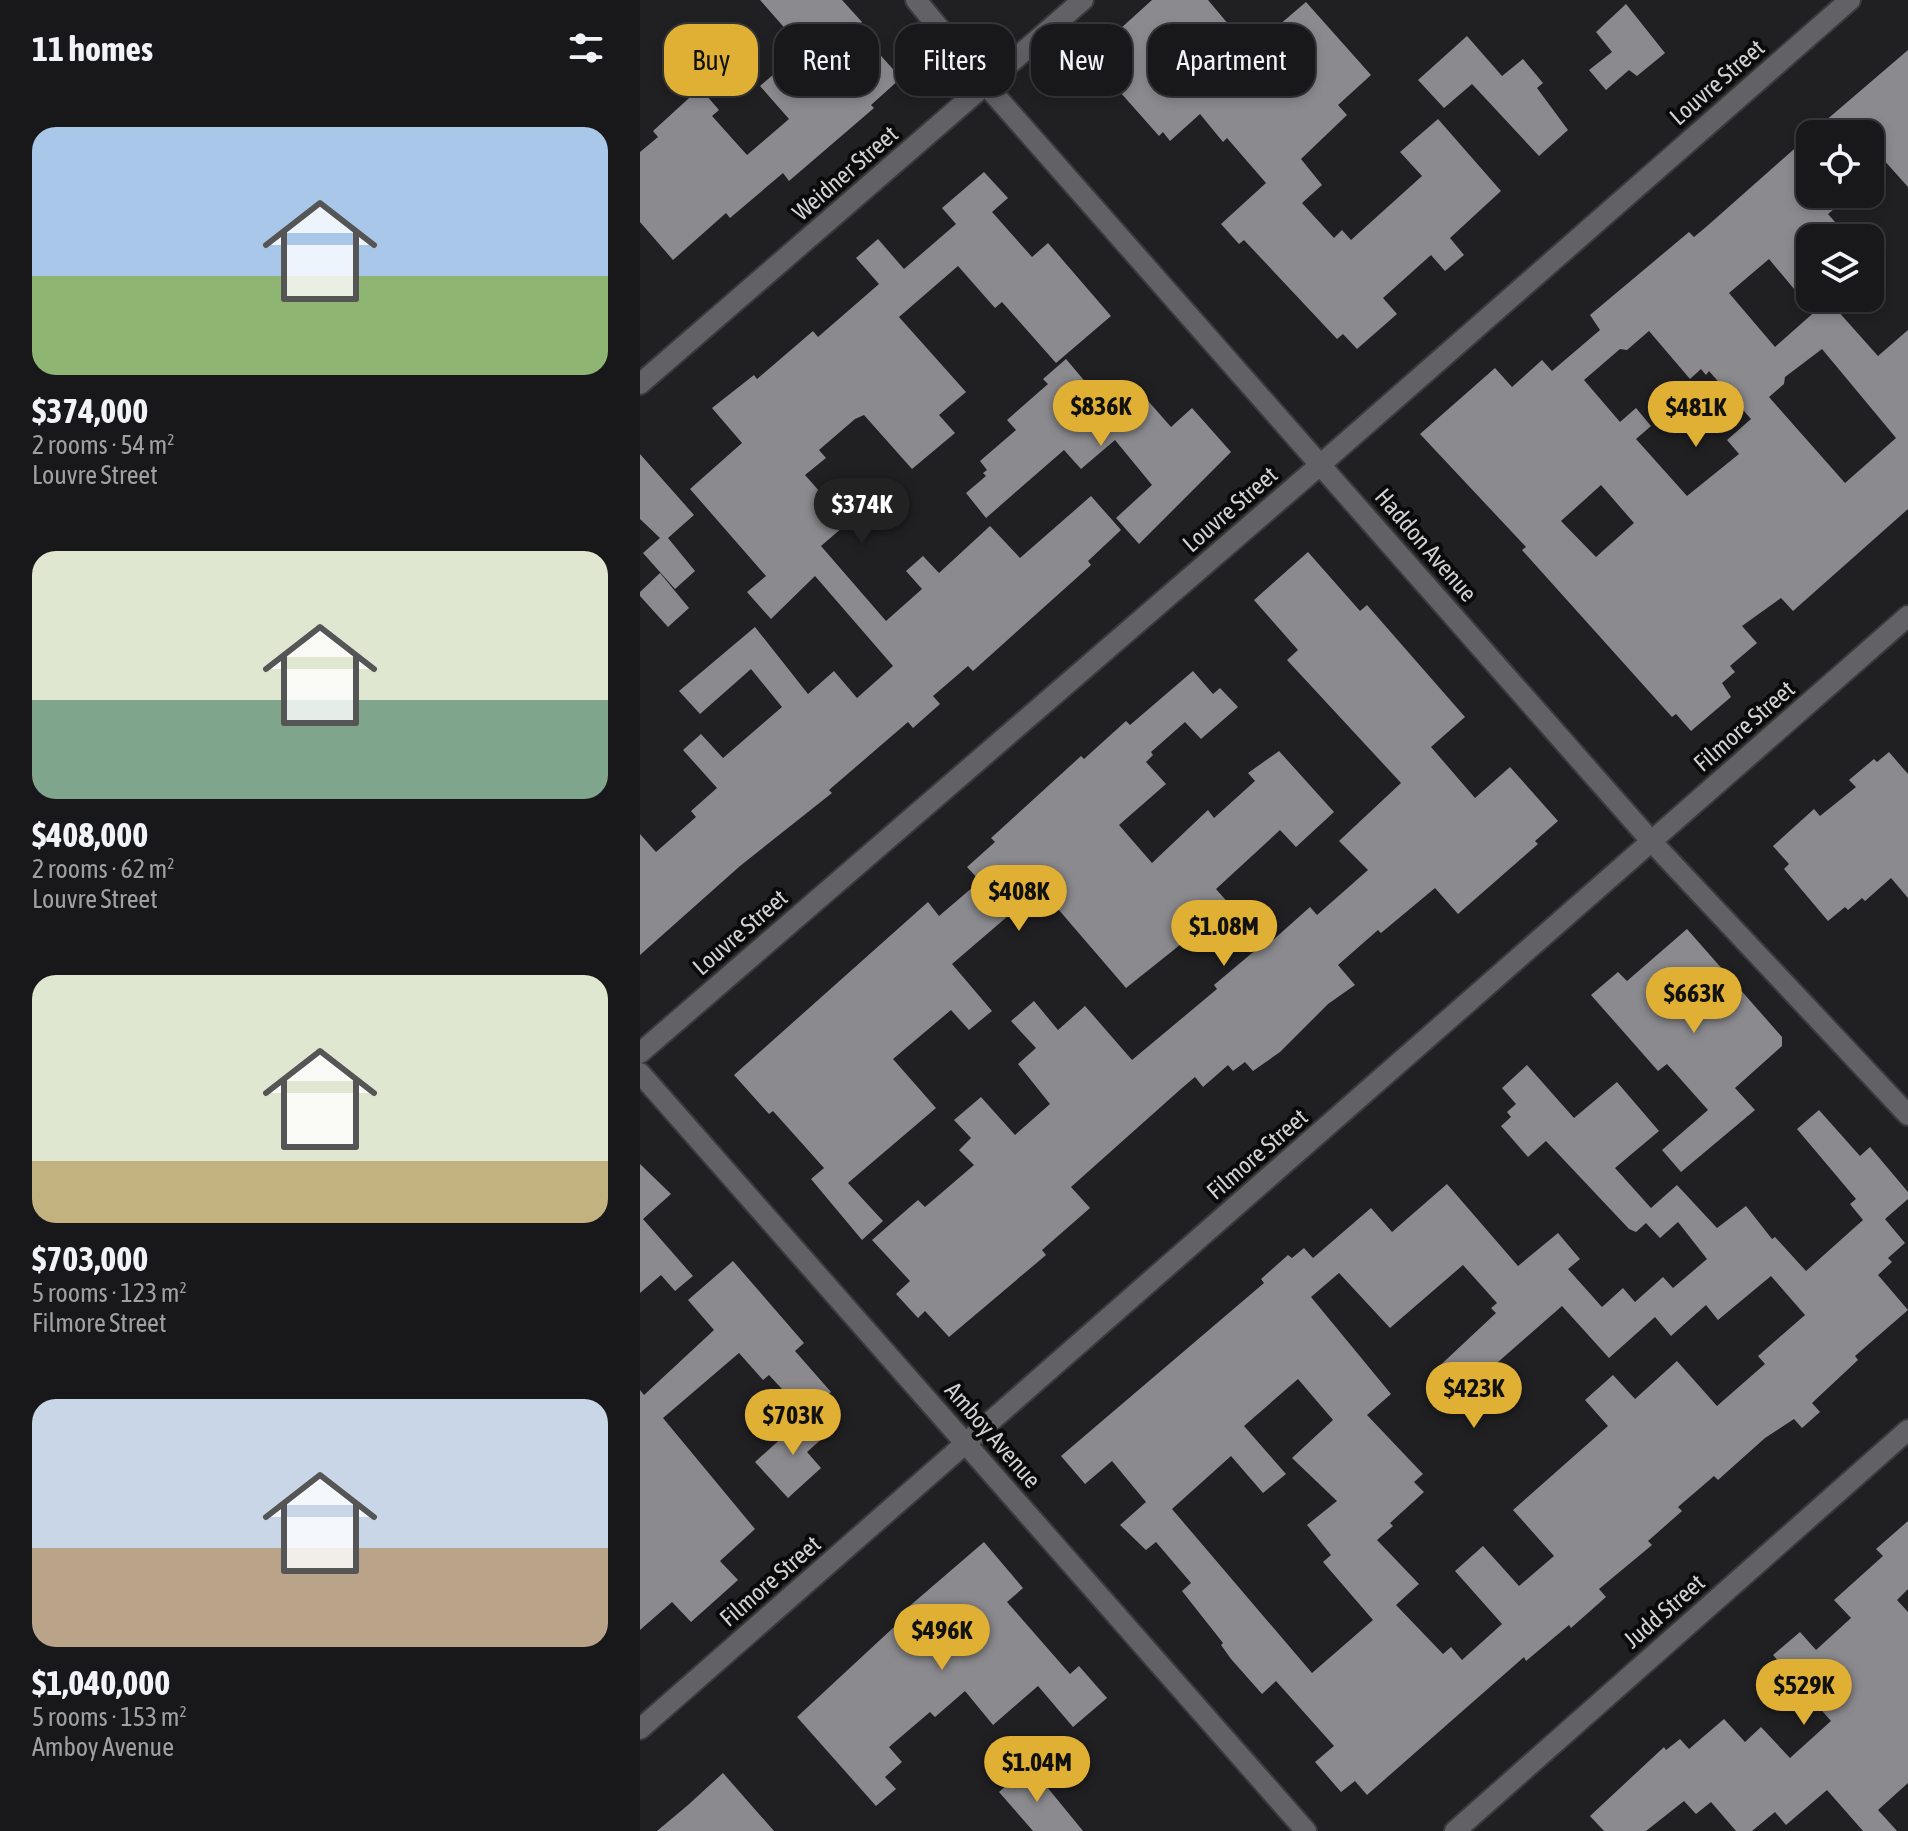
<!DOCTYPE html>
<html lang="en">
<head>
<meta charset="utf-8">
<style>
  :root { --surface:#18181a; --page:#252527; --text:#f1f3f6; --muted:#9fa0a2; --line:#363739; --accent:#e0b034 }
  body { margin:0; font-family:"Asap Condensed",sans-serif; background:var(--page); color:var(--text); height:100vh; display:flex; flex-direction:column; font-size:30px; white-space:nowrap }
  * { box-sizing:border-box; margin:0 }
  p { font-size:26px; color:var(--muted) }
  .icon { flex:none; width:44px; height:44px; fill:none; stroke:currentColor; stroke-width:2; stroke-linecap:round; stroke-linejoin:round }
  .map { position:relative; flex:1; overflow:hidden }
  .side { display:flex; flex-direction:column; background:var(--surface); width:640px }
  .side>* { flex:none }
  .top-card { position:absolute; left:24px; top:24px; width:760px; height:72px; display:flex; gap:16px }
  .tools { position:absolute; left:1156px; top:120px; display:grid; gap:16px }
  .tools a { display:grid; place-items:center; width:88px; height:88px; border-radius:16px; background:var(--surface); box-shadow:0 4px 12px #0003,0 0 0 2px var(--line); font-size:40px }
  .price { position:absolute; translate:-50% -68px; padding:0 18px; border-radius:28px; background:var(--accent); color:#111; font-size:26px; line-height:52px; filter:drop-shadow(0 2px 4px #0008) }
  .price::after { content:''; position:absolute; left:50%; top:48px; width:24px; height:18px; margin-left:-12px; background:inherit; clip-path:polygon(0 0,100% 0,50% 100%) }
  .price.on { background:#222; color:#fff }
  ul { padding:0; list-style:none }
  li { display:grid; align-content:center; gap:16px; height:424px; padding:0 32px }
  li span { display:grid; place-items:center; height:248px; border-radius:24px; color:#555 }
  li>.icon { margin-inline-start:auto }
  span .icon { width:144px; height:144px; fill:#fffc; stroke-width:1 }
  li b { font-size:34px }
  h2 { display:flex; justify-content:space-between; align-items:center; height:96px; padding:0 32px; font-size:34px }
  .pill { padding:0 28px; border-radius:24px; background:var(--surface); box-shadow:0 4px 12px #0003,0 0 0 2px var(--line); font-size:28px; line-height:72px }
  .pill.on { background:var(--accent); color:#111 }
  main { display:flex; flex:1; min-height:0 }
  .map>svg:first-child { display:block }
  .building { fill:#8b8a8e; fill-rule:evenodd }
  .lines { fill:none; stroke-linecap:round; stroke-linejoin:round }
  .street-casing { stroke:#3a3a3c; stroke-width:24 }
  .street { stroke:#626165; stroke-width:20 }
  .labels { text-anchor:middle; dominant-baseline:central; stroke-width:8; stroke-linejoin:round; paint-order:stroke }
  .street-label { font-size:24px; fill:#d2d2d4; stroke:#0a0a0b }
</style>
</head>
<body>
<main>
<section class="side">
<h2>11 homes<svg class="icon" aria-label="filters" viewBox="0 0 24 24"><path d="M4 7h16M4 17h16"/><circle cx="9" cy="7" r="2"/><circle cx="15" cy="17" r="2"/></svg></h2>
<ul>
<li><span style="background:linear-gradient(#a9c7e8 60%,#8fb573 0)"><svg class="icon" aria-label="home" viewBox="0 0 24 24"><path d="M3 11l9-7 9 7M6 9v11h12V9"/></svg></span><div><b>$374,000</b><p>2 rooms · 54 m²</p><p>Louvre Street</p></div></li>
<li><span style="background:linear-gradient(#dfe7d0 60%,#7fa58c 0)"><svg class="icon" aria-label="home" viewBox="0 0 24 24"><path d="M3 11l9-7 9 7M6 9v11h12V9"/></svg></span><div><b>$408,000</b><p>2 rooms · 62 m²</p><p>Louvre Street</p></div></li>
<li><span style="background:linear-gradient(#dfe7d0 75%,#c2b280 0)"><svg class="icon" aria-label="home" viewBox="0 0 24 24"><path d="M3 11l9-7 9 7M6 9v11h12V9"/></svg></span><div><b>$703,000</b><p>5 rooms · 123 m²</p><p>Filmore Street</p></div></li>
<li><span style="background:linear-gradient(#c9d6e8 60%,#b9a48a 0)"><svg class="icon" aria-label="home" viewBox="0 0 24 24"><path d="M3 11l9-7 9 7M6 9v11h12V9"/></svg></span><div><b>$1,040,000</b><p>5 rooms · 153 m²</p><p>Amboy Avenue</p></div></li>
</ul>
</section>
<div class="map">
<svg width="1268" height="1831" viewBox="0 0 1268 1831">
  <rect width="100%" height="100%" fill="#202023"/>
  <!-- building -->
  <path class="building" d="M 120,0 L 202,0 L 222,22 L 215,27 L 261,78 L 231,105 L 234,108 L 149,181 L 143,173 L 90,218 L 86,213 L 33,260 L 0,222 L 0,152 L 18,137 L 13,131 L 60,88 L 79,110 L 72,116 L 107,155 L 149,119 L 120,86 L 163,49 Z
    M 512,0 L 568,0 L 610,50 L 666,2 L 731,75 L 698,105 L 707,115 L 661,159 L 682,185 L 662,203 L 694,238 L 702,230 L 711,240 L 782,176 L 760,152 L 798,119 L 861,191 L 810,238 L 824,255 L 805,271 L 791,255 L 743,298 L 757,314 L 717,349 L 703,334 L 697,339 L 604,240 L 599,244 L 581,224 L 626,183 L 587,138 L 583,142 L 560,114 L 530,141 L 523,132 L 519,136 L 449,57 Z
    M 986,4 L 1025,53 L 997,76 L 989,70 L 966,90 L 949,70 L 972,52 L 956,32 Z
    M 827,36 L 862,76 L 883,59 L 903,83 L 897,88 L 928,130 L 899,156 L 832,84 L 804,108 L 778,80 Z
    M 1268,50 L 1268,187 L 1242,158 L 1230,169 L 1230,134 L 1170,134 Z
    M 1170,135 L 1170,194 L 1212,194 L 1188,214 L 1209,238 L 1170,238 L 1170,308 L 1129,259 L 1089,293 L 1135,347 L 1188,300 L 1238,356 L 1268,330 L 1268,509 L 1153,611 L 1141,598 L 1102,626 L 1117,643 L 1090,666 L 1095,672 L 1082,683 L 1091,697 L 1051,731 L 1036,714 L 1032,717 L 882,550 L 886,547 L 780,434 L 855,368 L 872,387 L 902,360 L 912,371 L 960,330 L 950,315 L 1049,232 L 1054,237 L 1066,227 ZM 1009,331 L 1050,379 L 1061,369 L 1066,375 L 1069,371 L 1111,419 L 1087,440 L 1099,454 L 1047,496 L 996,439 L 1011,426 L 996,408 L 980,422 L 944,380 L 980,349 L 987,350 ZM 1182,349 L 1256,438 L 1205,483 L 1129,397 L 1144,384 L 1145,377 ZM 961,485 L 994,523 L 956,557 L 921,521 Z
    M 344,172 L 368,198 L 352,212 L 392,257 L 408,243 L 471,316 L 416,363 L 362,302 L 355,308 L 318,266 L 259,317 L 326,392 L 299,415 L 315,433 L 272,469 L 224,415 L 215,419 L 179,450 L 186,458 L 165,475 L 195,509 L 191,513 L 203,527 L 181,546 L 246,621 L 282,589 L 266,571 L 283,556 L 299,573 L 350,526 L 380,558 L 451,496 L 481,530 L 448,561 L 451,565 L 333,671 L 328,666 L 293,696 L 300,704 L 273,728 L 268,722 L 189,790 L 192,793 L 100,866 L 0,955 L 0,834 L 16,852 L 56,817 L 51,811 L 77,788 L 43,750 L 61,734 L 83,758 L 142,707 L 111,669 L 60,714 L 39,691 L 115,627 L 168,694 L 194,671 L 217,698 L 253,666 L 175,576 L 131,619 L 107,592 L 126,576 L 50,489 L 102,443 L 72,408 L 114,375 L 117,379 L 173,331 L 178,337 L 239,284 L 216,258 L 238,239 L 264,269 L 316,224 L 302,208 Z
    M 426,359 L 475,417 L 502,394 L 531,427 L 552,408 L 591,452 L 499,544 L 476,518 L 512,485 L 475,440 L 441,469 L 424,450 L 346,518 L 326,493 L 346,476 L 343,473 L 347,470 L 340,461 L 376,430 L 367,420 L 408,384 L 403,379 Z
    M 0,454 L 54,515 L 28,538 L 55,571 L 35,589 L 3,553 L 20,538 L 0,519 Z
    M 668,552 L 720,611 L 727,605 L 825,717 L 791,747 L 835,798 L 870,767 L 918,821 L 895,841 L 898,844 L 818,914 L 795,888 L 741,933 L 738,930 L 698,965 L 715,985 L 688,1004 L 640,1052 L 613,1071 L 605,1062 L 593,1071 L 588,1065 L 563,1087 L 555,1077 L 542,1088 L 431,1187 L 450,1208 L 402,1250 L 406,1255 L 309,1337 L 285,1311 L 278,1318 L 256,1294 L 270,1281 L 232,1240 L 278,1200 L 285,1207 L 334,1165 L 319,1150 L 331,1138 L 314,1120 L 341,1097 L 375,1135 L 410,1104 L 378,1064 L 396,1048 L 371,1021 L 394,1001 L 418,1030 L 445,1006 L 492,1060 L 577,989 L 574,985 L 612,953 L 633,940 L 670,907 L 677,915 L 728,870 L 699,841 L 761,783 L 647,660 L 658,650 L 614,600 Z
    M 20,573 L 49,608 L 28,627 L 0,596 L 0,592 Z
    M 553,671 L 573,694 L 580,688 L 598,707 L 561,739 L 545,722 L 511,752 L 513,755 L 506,762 L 526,784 L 479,825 L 512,863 L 568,810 L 574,818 L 615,781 L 608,773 L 639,751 L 694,812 L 656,847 L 640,830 L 576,889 L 590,905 L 486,988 L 406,895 L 374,923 L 368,916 L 312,964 L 352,1011 L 329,1030 L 311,1010 L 253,1059 L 296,1108 L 208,1183 L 243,1221 L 222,1240 L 171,1179 L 184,1168 L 133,1111 L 129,1114 L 94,1075 L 288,902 L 299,916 L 340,881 L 327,867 L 355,842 L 351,838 L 441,756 L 444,759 L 486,721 L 490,725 Z
    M 1249,752 L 1268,774 L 1268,898 L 1251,878 L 1225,901 L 1222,898 L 1208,910 L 1205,907 L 1188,921 L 1144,869 L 1149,864 L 1133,846 L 1174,809 L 1180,816 L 1216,787 L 1209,780 L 1234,759 L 1237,762 Z
    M 1047,929 L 1142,1037 L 1142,1046 L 1095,1088 L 1115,1110 L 1041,1172 L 1022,1150 L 1068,1110 L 1027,1064 L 1018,1071 L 951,995 L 978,972 L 987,981 Z
    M 887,1065 L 934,1118 L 977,1082 L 1019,1131 L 975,1168 L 1011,1208 L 1037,1185 L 1077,1228 L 1106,1206 L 1132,1239 L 1135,1237 L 1166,1271 L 1223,1220 L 1210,1204 L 1216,1199 L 1157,1129 L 1179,1110 L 1220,1156 L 1230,1147 L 1268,1192 L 1268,1199 L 1245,1219 L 1265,1243 L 1248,1258 L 1252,1262 L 1238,1275 L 1268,1310 L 1215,1356 L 1218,1360 L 1172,1403 L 1180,1412 L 1162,1428 L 1154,1419 L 1125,1438 L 1078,1480 L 1074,1476 L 1038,1507 L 1042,1511 L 1008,1541 L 1012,1545 L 959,1589 L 966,1597 L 931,1628 L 929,1625 L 886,1661 L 884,1657 L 727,1795 L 715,1781 L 701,1792 L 675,1762 L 694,1746 L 636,1681 L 622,1694 L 591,1659 L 581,1645 L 583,1643 L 542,1591 L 551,1583 L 516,1542 L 506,1550 L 480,1525 L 506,1502 L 472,1461 L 445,1484 L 421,1456 L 624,1283 L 621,1279 L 648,1255 L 652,1258 L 664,1248 L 673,1258 L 731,1208 L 752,1232 L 807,1184 L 878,1266 L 918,1233 L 940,1259 L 928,1269 L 962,1307 L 983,1288 L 995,1302 L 1023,1277 L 1033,1288 L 1067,1259 L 1038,1222 L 1020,1238 L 1006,1223 L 996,1232 L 989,1229 L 906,1141 L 888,1157 L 861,1126 L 871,1117 L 867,1112 L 876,1104 L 862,1088 ZM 823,1265 L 857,1303 L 851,1308 L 856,1313 L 792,1373 L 816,1399 L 922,1306 L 969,1358 L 1015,1317 L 1031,1336 L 1066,1305 L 1078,1320 L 1131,1276 L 1165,1315 L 1118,1356 L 1125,1364 L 1077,1406 L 1037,1361 L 995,1399 L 973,1375 L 945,1400 L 968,1426 L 873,1510 L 914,1556 L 879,1586 L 843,1546 L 815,1571 L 862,1624 L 822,1660 L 811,1647 L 803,1654 L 756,1605 L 779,1584 L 737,1540 L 753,1526 L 750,1523 L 784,1492 L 774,1482 L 783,1474 L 727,1415 L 751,1394 L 671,1297 L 699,1273 L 750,1328 ZM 658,1379 L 693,1420 L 652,1458 L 697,1501 L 667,1525 L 691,1555 L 683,1562 L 733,1620 L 672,1673 L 532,1509 L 591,1456 L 623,1493 L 646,1474 L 604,1426 Z
    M 0,1164 L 31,1194 L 3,1219 L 53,1276 L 35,1291 L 21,1275 L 0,1293 Z
    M 93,1261 L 164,1343 L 155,1351 L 191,1392 L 165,1414 L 129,1375 L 123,1380 L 99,1353 L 23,1418 L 115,1529 L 80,1561 L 98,1580 L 51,1622 L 32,1602 L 0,1630 L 0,1390 L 4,1395 L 74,1330 L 48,1300 Z
    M 167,1415 L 186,1435 L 167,1452 L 181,1468 L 148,1498 L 115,1462 Z
    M 1268,1521 L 1268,1589 L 1257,1600 L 1268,1612 L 1268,1783 L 1238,1810 L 1257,1831 L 1223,1831 L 1187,1790 L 1146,1825 L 1135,1812 L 1112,1831 L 1096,1831 L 1071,1802 L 1056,1814 L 1044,1801 L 1006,1831 L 964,1831 L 950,1816 L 1024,1747 L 1026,1750 L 1040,1739 L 1049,1749 L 1084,1719 L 1105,1742 L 1121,1727 L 1150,1758 L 1191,1721 L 1133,1655 L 1160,1632 L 1176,1650 L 1211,1618 L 1194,1600 L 1243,1556 L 1236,1549 Z
    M 344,1542 L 383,1588 L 367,1602 L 430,1674 L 439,1666 L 467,1698 L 433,1727 L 398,1686 L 353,1725 L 325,1691 L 295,1717 L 290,1712 L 249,1747 L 262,1762 L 245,1777 L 256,1789 L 236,1806 L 157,1717 L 268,1614 L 265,1610 Z
    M 389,1765 L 443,1831 L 393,1831 L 359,1792 Z
    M 83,1773 L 134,1831 L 17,1831 L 48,1805 Z"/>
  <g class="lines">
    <!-- street casing -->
    <g class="street-casing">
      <path id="street" d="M 276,0 L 346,85 L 1012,842 L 1268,1115
        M 0,384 L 443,0
        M 0,1053 L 680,465 L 1210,0
        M 0,1073 L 666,1831
        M 0,1729 L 1268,616
        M 815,1831 L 1268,1430"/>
    </g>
    <!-- street -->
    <use href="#street" class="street"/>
  </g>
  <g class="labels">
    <!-- street labels -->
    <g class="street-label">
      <text transform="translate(1077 82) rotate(-41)">Louvre Street</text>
      <text transform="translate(205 173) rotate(-41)">Weidner Street</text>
      <text transform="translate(590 509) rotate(-41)">Louvre Street</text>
      <text transform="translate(786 545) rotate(49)">Haddon Avenue</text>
      <text transform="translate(1104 726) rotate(-41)">Filmore Street</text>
      <text transform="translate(100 932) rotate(-41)">Louvre Street</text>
      <text transform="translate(617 1154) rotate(-41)">Filmore Street</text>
      <text transform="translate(353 1435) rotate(49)">Amboy Avenue</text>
      <text transform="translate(130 1581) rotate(-41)">Filmore Street</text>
      <text transform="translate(1024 1611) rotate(-41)">Judd Street</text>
    </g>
  </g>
</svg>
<div class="tools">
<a><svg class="icon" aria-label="locate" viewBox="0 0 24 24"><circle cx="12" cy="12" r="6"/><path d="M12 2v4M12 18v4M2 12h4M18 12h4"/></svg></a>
<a><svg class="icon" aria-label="layers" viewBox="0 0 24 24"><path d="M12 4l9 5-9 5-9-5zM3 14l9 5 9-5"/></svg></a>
</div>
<b class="price" style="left:461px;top:448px">$836K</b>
<b class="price" style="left:1056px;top:449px">$481K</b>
<b class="price on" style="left:222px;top:546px">$374K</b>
<b class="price" style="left:379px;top:933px">$408K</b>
<b class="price" style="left:584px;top:968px">$1.08M</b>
<b class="price" style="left:1054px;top:1035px">$663K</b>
<b class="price" style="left:834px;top:1430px">$423K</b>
<b class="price" style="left:153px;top:1457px">$703K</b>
<b class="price" style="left:302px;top:1672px">$496K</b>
<b class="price" style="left:1164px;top:1727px">$529K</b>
<b class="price" style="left:397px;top:1804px">$1.04M</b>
<div class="top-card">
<a class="pill on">Buy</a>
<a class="pill">Rent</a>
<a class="pill">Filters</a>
<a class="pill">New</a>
<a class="pill">Apartment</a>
</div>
</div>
</main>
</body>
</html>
